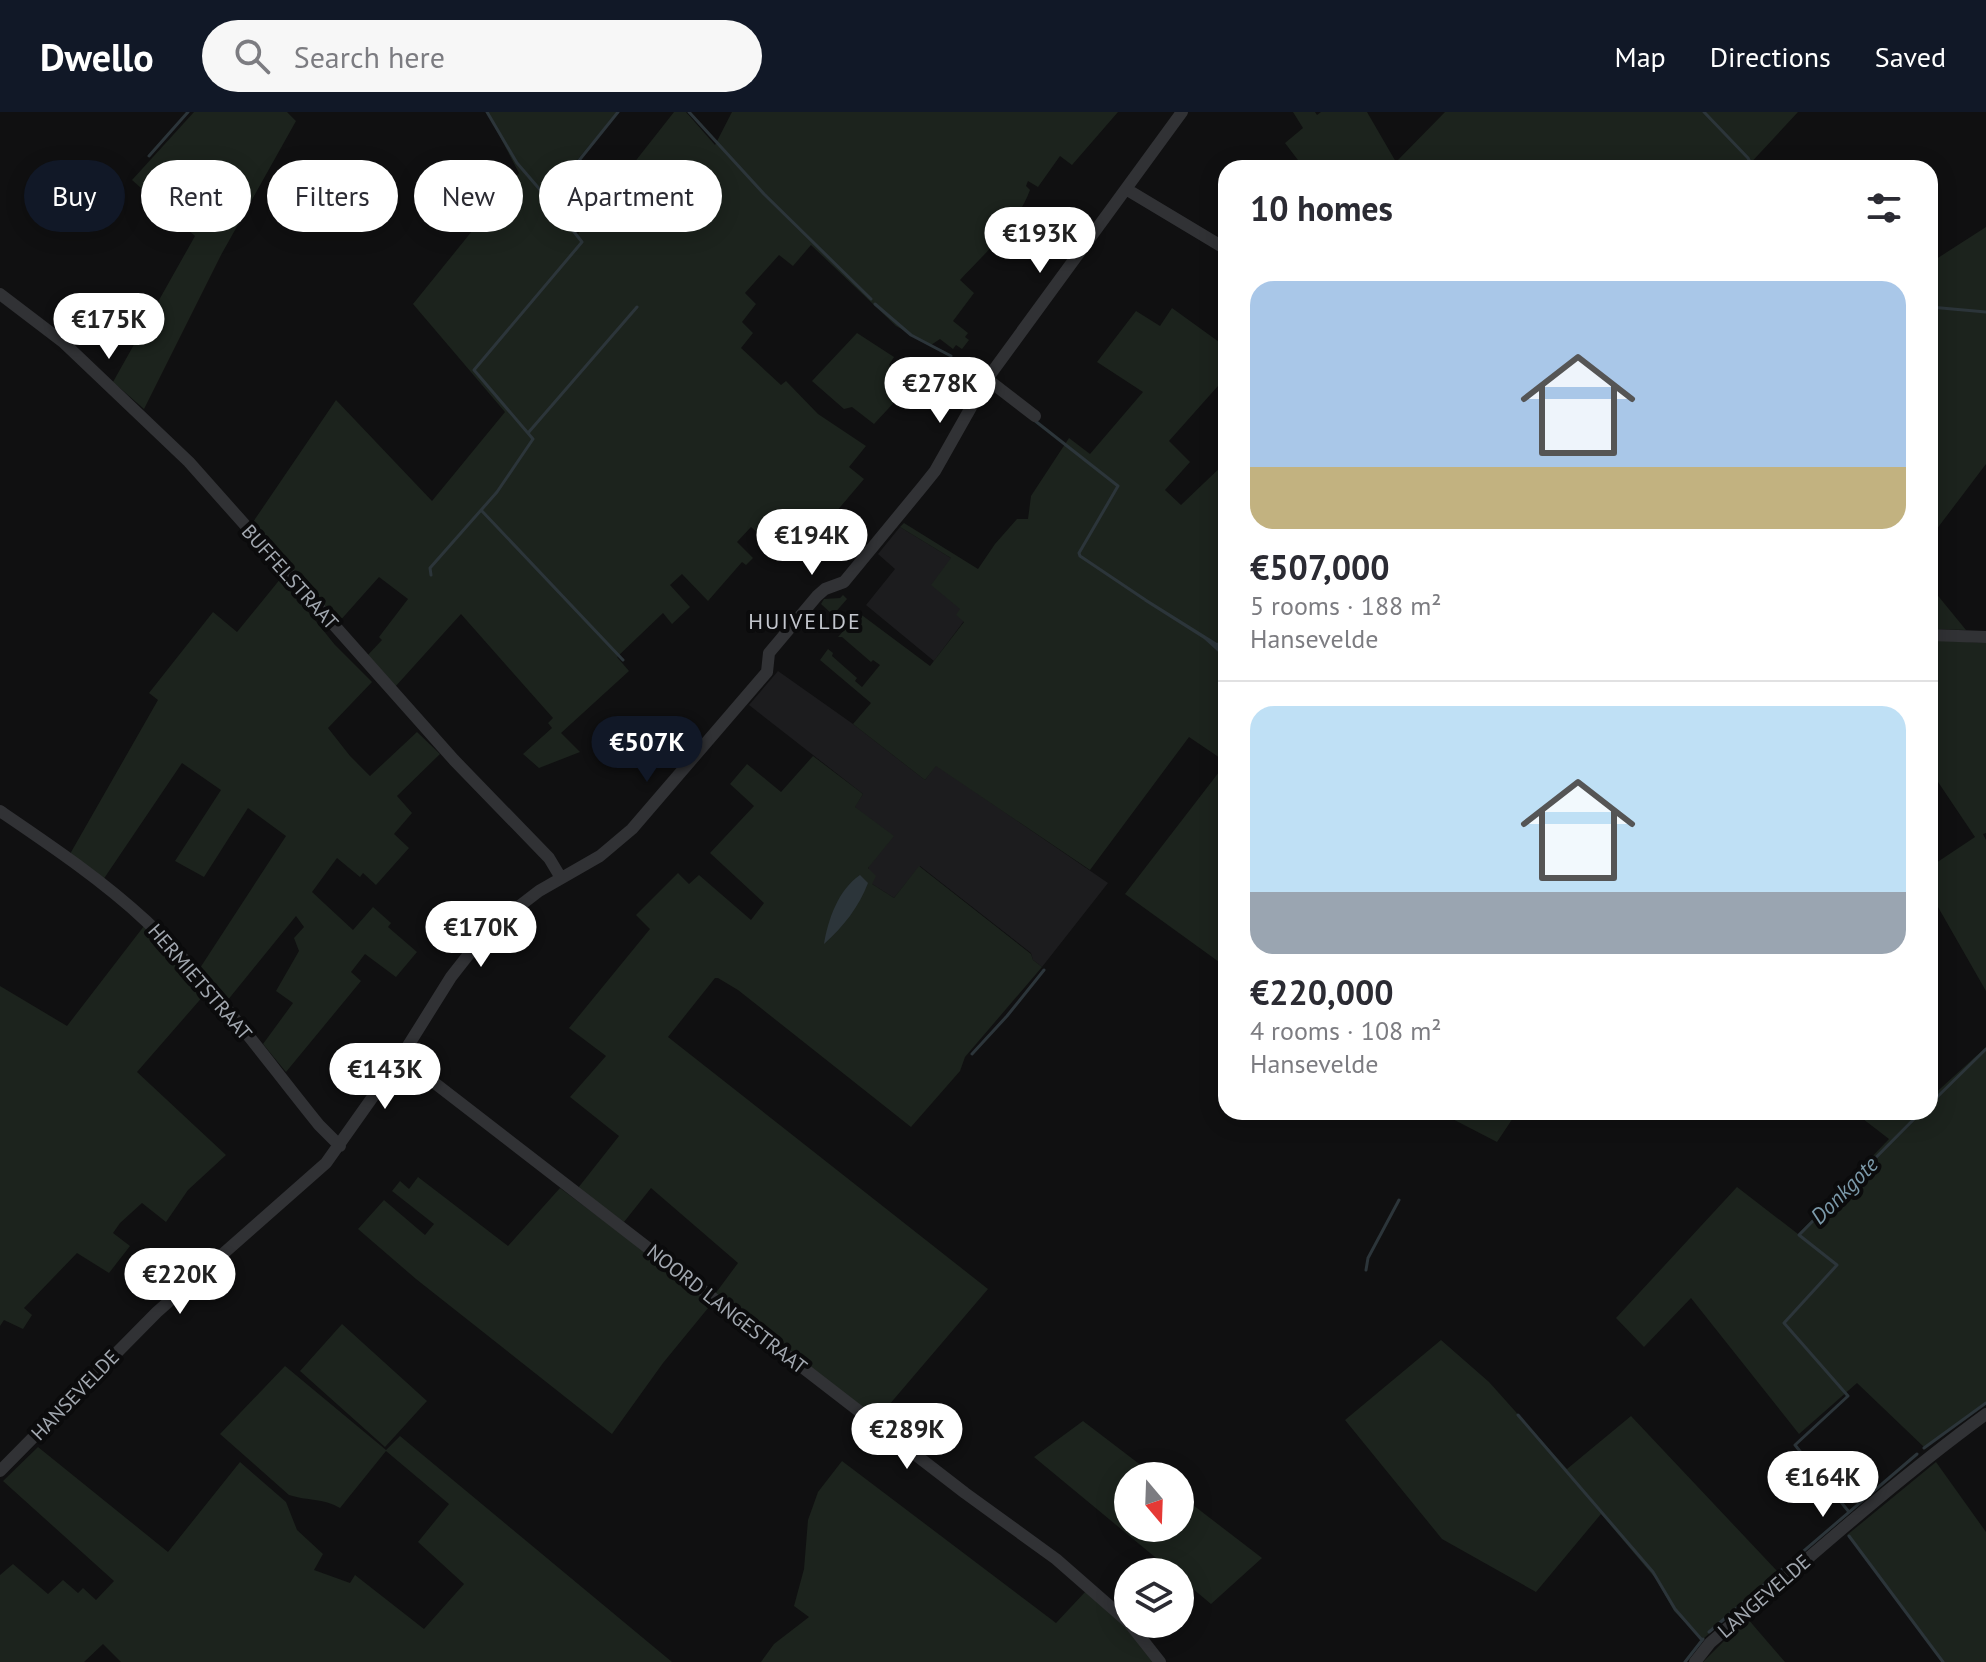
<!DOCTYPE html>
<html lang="en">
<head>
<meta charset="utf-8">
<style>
  :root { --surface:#fff; --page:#f7f7f7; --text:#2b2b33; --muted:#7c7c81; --line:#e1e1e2; --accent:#111827 }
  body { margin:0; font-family:"PT Sans",sans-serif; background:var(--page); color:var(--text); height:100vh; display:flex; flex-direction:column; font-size:30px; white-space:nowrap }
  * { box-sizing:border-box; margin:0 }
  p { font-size:26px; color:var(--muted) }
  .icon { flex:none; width:44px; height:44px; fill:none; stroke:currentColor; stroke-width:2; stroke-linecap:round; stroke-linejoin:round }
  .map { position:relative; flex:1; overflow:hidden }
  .sheet { position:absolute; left:1218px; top:48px; width:720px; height:960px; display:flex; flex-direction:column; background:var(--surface); border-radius:24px; box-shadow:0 4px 20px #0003 }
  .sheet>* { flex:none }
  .top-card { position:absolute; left:24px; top:48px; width:760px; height:72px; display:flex; gap:16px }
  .needle { width:52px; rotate:161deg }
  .controls { position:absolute; left:1114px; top:1350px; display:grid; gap:16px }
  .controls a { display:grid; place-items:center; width:80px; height:80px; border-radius:50%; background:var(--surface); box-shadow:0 4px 20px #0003; font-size:40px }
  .price { position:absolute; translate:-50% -68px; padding:0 18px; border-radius:28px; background:#fff; color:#222; font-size:26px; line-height:52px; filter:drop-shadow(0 2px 4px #0008) }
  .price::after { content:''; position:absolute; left:50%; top:48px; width:24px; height:18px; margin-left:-12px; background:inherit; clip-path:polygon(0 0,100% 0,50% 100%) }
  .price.active { background:var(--accent); color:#fff }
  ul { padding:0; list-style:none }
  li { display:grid; align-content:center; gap:16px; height:424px; padding:0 32px }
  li+li { border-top:2px solid var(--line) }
  li span { display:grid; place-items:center; height:248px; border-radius:24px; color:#555 }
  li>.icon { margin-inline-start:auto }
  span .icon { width:144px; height:144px; fill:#fffc; stroke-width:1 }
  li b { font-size:34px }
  h2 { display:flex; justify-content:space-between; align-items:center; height:96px; padding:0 32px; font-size:34px }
  .pill { padding:0 28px; border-radius:36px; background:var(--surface); box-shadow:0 4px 20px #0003; font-size:28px; line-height:72px }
  .pill.active { background:var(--accent); color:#fff }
  header { display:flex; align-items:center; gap:48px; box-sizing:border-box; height:112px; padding:0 40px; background:var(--accent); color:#fff }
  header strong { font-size:38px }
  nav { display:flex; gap:44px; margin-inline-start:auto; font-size:28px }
  .search { width:560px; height:72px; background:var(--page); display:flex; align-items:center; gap:20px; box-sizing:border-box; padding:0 28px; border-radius:44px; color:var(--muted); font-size:30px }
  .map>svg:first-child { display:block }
  .built { fill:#1c1c1e }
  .green { fill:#1c231d }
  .water { fill:#2c353a }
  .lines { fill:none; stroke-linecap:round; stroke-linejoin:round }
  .stream { stroke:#2c353a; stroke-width:3 }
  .minor { stroke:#313235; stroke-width:12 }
  .labels { text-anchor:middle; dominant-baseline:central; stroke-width:8; stroke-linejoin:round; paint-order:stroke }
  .street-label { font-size:20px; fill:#a2a8b0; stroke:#0b0b0c }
  .neighbourhood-label { font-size:22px; letter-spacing:2px; fill:#c3c6cd; stroke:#0b0b0c }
  .water-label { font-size:22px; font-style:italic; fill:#7b99a9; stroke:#0b0b0c }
</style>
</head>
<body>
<header>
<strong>Dwello</strong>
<div class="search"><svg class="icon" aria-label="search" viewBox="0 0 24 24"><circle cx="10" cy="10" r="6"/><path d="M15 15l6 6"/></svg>Search here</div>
<nav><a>Map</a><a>Directions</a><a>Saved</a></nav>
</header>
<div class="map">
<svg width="1986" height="1550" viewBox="0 0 1986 1550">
  <rect width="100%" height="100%" fill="#101011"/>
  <!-- built -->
  <path class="built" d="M 900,415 L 951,446 L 964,509 L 934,549 L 866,493 L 895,457 L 878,442 Z
    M 778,559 L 853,612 L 925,668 L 936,653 L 1108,771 L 1042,855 L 1033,848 L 1031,841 L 920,754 L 894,786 L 872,772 L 855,694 L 863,682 L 749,593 Z"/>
  <!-- green -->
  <path class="green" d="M 194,0 L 287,0 L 296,9 L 221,143 L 144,297 L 113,270 L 195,124 L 132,68 Z
    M 487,0 L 617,0 L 545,87 L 578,122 L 674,0 L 686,0 L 715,33 L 732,0 L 1118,0 L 1072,53 L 1060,44 L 1038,75 L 1028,69 L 1026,74 L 1030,78 C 1017,113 985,141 960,168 L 974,181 L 953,209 L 968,221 L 965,225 L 969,228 L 962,237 L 956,233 L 953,237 L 940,227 L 931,233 L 896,214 L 811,133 L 793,154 L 779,143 L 745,181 L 756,192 L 742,210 L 753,221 L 741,236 L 781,273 L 786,269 L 818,302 L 866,334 L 849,355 L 864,367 L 819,420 L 798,402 L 781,424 L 768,430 L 751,415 L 737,430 L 753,446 L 746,453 L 742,450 L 708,489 L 682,462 L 670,473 L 690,495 L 672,512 L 663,501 L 617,545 L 629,559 L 561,621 L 580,640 L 539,656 L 523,642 L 552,616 L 548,611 L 553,606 L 461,502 L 395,575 L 366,545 L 382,528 L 379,525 L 408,487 L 379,465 L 338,511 L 251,413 L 336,288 L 432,389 L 505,300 L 413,192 L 519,61 Z
    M 1293,0 L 1315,0 L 1317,3 L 1321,0 L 1367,0 L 1396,50 L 1445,0 L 1798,0 L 1746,56 L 1304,56 L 1285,31 L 1303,16 Z
    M 1986,115 L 1986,352 L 1930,426 L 1930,151 Z
    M 1172,196 L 1226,235 L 1226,265 L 1169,329 L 1190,350 L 1165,378 L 1181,393 L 1226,350 L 1226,650 L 1189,625 L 1090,758 L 936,654 L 925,668 L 853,612 L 871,591 L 820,548 L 828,537 L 833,541 L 832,544 L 857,566 L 855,569 L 862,575 L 880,553 L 873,548 L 871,550 L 842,525 L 838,525 L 859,501 L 930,554 L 964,510 L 956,503 L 960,497 L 931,473 L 951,446 L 900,415 L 904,411 L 978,457 L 995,432 L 1017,407 L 1028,407 L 1031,384 L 1069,326 L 1090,342 L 1143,280 L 1097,250 L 1136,199 L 1160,214 Z
    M 857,221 L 894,245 L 889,253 L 913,270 L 874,312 L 852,295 L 844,297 L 812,269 Z
    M 281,466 L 335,533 L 372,570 L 328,616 L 350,644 L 370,664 L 417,620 L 440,642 L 397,684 L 412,701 L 394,722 L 409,736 L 376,773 L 363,761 L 360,765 L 337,746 L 312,780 L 353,818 L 373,795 L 391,811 L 388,815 L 417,840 L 396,865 L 365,842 L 351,860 L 361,869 L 286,960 L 263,932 L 293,891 L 276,879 L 299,839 L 294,826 L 304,815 L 296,804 L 227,889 L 200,856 L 286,724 L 248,696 L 204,765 L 175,749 L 221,678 L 182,651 L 103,768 L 70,742 L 158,588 L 149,581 L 213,500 L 237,520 Z
    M 1930,474 L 1966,518 L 1930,517 Z
    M 843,483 L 847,487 L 833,503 L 821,492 L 824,487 L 840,486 Z
    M 1930,528 L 1986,531 L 1986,721 L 1983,722 L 1986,728 L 1986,879 L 1930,781 L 1930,755 L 1975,725 L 1930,658 Z
    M 813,644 L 863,682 L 855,695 L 894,724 L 868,756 L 876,764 L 872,772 L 894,786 L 919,754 L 1031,842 L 1033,848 L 1042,855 L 965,945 L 960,959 L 911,1015 L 738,878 L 718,866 L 715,866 L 668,925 L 988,1177 L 877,1307 L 715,1182 L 738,1151 L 651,1076 L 624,1110 L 578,1076 L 619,1024 L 570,985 L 606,944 L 569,916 L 650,817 L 636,803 L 678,761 L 689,772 L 699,763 L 751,808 L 764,791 L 710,741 L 754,694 L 730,672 L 747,652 L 781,680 Z
    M 1226,651 L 1226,855 L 1125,782 Z
    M 144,814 L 205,882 L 137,960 L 226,1043 L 188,1078 L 166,1110 L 142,1091 L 120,1111 L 113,1121 L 130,1134 L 109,1161 L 77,1141 L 24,1196 L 32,1203 L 23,1217 L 4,1208 L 0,1214 L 0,874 L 67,914 Z
    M 1986,935 L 1986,1291 L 1925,1336 L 1857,1271 L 1799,1322 L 1691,1186 L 1644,1235 L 1616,1206 L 1737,1075 L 1798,1122 L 1889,1027 L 1854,1000 L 1930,1000 L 1930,986 Z
    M 1439,1000 L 1517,1000 L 1497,1030 Z
    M 418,1065 L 508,1134 L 560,1076 L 713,1190 L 663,1251 L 612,1322 L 416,1167 L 358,1117 L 384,1088 L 425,1123 L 434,1112 L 392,1079 L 400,1069 L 409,1077 Z
    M 342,1212 L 427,1289 L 385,1335 L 300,1259 Z
    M 1441,1228 L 1489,1270 L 1567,1357 L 1631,1304 L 1778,1460 L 1702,1528 L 1674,1499 L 1656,1467 L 1601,1402 L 1536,1480 L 1442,1427 L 1345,1308 Z
    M 285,1254 L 386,1338 L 400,1324 L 672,1550 L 121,1550 L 103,1532 L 84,1550 L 0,1550 L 0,1463 L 13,1452 L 48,1482 L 63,1468 L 78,1481 L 83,1476 L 96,1488 L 114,1469 L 3,1369 L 38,1335 L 168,1440 L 240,1350 L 286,1390 L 297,1418 L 323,1442 L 314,1458 L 350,1471 L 355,1463 L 424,1517 L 464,1472 L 418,1430 L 449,1392 L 386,1339 L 340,1396 C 323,1386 307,1389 289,1383 L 220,1322 Z
    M 1083,1309 L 1155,1364 L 1128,1364 L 1128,1416 L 1180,1416 L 1180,1383 L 1262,1446 L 1211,1492 L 1180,1466 L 1180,1460 L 1173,1460 L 1034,1345 Z
    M 842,1349 L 1056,1511 L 1086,1479 L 1119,1508 L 1156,1550 L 761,1550 L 774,1532 L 809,1505 L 794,1494 L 804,1457 L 808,1408 L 818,1380 Z
    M 1936,1350 L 1986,1420 L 1986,1550 L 1944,1550 L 1847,1423 Z
    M 1747,1506 L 1785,1550 L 1703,1550 Z"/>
  <!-- water -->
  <path class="water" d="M 1145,486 L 1217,531 L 1226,526 L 1226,530 L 1222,533 L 1226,537 L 1226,547 L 1204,527 L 1144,489 Z
    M 860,763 L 868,771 C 859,795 843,815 824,832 C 828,808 838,778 860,763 Z"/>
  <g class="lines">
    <!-- stream -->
    <path class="stream" d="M 487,0 L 517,51 L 548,87
      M 689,0 L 764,82 L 871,187
      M 1704,0 L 1748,46 L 1750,50 L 1745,56
      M 149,44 L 188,0
      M 875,192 L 911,223 L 951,244
      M 1930,195 L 1986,200
      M 1034,308 L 1118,374 L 1079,441 L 1080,444 L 1144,487
      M 528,321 L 637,195
      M 481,398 L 623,548
      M 431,463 L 430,456 L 497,380 L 533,327 L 474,258 L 582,130 L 548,87 L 618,0
      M 972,942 L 1007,904 L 1044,858
      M 1930,992 L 1986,937
      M 1366,1158 L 1368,1146 L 1399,1088
      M 1518,1303 L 1653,1460 L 1675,1497 L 1702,1528
      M 1924,1336 L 1986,1291
      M 1849,1400 L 1795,1333 L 1848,1284 L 1784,1211 L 1837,1153 L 1799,1123 L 1921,1000
      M 1849,1424 L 1943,1550
      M 1709,1520 L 1917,1342
      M 1685,1550 L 1703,1527"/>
    <!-- minor -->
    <path class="minor" d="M 1126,77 L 1226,137
      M 0,182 L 63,230 L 189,350 L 454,648 L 549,746 L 561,766
      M 987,267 L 1035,304
      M 1930,523 L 1986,525
      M 0,699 C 50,733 102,768 146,809 C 211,870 263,944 319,1013 L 340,1034
      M 401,945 L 965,1381 L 1056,1447 L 1128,1510
      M 0,1359 L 157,1200 L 326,1051 L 401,945 L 451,865 L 476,833 L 513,799 L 539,779 L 600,744 L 632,717 L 767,560 L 769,541 L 817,484 L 825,477 L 844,470 L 923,374 L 935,359 L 987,267 L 1182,0
      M 1130,1512 L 1160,1550
      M 1695,1550 L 1710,1531 C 1801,1453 1889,1373 1986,1302"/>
  </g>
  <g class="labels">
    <!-- street labels -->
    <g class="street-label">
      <text transform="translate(290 465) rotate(48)">BUFFELSTRAAT</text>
      <text transform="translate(200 870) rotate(49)">HERMIETSTRAAT</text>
      <text transform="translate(727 1197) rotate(38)">NOORD LANGESTRAAT</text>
      <text transform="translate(75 1283) rotate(-46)">HANSEVELDE</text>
      <text transform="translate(1764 1484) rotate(-41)">LANGEVELDE</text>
    </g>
    <!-- neighbourhood labels -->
    <g class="neighbourhood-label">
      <text x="805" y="509">HUIVELDE</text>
    </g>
    <!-- water labels -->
    <g class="water-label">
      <text transform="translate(1844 1078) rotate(-45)">Donkgote</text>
    </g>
  </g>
</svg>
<div class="controls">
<a><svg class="needle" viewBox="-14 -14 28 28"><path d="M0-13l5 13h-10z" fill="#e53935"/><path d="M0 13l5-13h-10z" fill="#7c7c81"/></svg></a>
<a><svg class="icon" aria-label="layers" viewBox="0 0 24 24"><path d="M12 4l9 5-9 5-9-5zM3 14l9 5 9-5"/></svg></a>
</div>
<b class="price" style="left:1040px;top:163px">€193K</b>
<b class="price" style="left:109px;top:249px">€175K</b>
<b class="price" style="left:940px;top:313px">€278K</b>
<b class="price" style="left:812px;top:465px">€194K</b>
<b class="price active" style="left:647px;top:672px">€507K</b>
<b class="price" style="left:481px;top:857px">€170K</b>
<b class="price" style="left:385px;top:999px">€143K</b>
<b class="price" style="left:180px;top:1204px">€220K</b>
<b class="price" style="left:907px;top:1359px">€289K</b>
<b class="price" style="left:1823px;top:1407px">€164K</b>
<div class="top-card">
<a class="pill active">Buy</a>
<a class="pill">Rent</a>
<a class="pill">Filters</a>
<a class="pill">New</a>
<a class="pill">Apartment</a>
</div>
<section class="sheet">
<h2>10 homes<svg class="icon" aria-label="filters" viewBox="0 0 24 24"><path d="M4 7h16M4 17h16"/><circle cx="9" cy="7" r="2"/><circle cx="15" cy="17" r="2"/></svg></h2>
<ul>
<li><span style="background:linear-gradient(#a9c7e8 75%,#c2b280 0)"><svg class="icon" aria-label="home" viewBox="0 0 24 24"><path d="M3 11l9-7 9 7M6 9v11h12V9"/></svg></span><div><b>€507,000</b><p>5 rooms · 188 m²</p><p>Hansevelde</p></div></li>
<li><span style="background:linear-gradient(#bfe0f5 75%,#9aa5b1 0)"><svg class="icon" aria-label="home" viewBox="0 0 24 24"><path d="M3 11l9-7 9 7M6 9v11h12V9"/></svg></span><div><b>€220,000</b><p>4 rooms · 108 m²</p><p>Hansevelde</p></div></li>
</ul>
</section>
</div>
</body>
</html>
